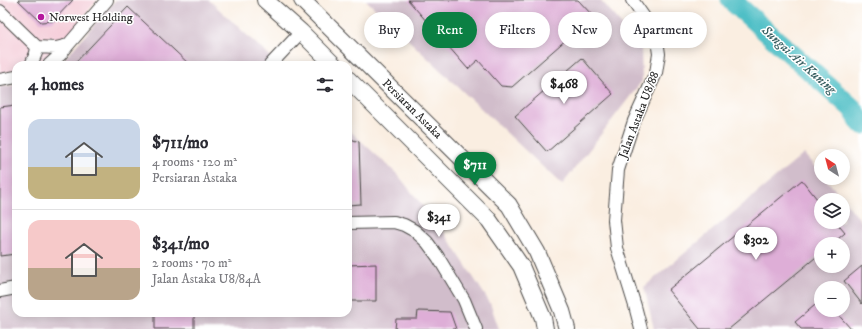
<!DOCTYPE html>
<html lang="en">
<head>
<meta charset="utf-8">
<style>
  :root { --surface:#fff; --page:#f2f2f3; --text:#2b2b33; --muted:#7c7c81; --line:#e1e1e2; --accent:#0b8043 }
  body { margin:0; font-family:"IM FELL DW Pica",serif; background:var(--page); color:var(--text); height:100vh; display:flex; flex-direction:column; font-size:15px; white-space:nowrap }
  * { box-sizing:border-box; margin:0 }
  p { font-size:13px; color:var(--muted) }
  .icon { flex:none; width:22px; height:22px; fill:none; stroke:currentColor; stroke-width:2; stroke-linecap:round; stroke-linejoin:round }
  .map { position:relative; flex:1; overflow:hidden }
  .details { position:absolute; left:12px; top:61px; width:340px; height:256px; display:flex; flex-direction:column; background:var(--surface); border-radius:12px; box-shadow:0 2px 10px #0003 }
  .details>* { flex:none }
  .banner { position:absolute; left:364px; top:12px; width:380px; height:36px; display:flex; gap:8px }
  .needle { width:26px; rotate:324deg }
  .tools { position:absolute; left:814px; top:149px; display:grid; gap:8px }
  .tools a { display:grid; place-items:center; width:36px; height:36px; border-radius:50%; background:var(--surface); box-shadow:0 2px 10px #0003; font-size:20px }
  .price { position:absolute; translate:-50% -34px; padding:0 9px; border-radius:14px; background:#fff; color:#222; font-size:13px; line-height:26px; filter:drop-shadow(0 1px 2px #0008) }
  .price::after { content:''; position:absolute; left:50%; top:24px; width:12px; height:9px; margin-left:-6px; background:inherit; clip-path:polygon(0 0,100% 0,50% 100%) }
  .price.on { background:var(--accent); color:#fff }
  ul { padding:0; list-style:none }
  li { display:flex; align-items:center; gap:12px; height:100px; padding:0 16px }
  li+li { border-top:1px solid var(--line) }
  li span { display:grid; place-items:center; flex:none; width:112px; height:80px; border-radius:12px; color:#555 }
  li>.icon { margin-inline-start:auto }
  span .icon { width:48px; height:48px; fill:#fffc; stroke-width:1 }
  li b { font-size:17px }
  h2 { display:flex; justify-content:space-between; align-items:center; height:48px; padding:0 16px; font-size:17px }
  .chip { padding:0 14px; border-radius:18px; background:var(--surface); box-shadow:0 2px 10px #0003; font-size:14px; line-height:36px }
  .chip.on { background:var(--accent); color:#fff }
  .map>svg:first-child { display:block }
  .built { fill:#f5cfda }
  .industrial { fill:#d1bdcb; fill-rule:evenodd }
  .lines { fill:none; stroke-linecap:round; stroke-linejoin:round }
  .river { stroke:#50bfc6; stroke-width:21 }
  .building { fill:#deaed7 }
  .minor-casing { stroke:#4a4846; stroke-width:14 }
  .major-casing { stroke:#4a4846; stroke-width:18 }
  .minor { stroke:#fff; stroke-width:12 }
  .major { stroke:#fff; stroke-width:16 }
  .poi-dot { fill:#b5179e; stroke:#fff; stroke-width:1.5 }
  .labels { text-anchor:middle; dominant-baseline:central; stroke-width:3; stroke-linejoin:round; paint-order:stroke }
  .poi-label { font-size:12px; fill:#2b2b2b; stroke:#fff; text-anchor:start }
  .street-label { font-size:12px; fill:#2b2b2b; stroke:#fff }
  .water-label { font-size:13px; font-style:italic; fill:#385f61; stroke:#fff }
</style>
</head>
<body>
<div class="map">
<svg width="862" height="329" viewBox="0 0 862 329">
  <rect width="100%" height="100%" fill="#fff"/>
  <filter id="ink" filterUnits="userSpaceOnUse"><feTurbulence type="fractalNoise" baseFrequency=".025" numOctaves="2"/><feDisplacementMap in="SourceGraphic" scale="8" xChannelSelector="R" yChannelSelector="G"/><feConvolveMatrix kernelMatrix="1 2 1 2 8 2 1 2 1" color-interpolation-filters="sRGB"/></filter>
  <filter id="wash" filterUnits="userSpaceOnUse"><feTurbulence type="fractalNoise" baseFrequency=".012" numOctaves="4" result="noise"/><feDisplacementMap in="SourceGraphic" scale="16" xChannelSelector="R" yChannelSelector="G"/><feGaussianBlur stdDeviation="0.9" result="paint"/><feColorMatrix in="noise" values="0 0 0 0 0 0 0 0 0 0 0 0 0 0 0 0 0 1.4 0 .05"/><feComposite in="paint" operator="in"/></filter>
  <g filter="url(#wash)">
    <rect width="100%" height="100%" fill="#faeee1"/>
    <!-- built -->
    <path class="built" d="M 0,0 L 97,0 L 49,60 L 42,65 L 16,65 L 16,71 L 0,73 Z"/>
    <!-- industrial -->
    <path class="industrial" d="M 116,0 L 209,0 L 279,65 L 59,65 Z
      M 366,0 L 600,0 L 641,47 L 642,81 L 562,185 Z
      M 16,85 L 16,313 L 348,313 L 348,129 L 398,175 L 446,235 L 490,303 L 499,329 L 0,329 L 0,87 Z
      M 804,154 L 821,174 L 821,178 L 825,178 L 862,222 L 862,329 L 654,329 L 644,287 ZM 821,200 L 843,200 L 843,222 L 821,222 ZM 821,244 L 843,244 L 843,266 L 821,266 ZM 821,288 L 843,288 L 843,310 L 821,310 Z"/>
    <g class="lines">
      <!-- river -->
      <path class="river" d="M 731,0 L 852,108 L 862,124"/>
    </g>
    <g id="blocks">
      <!-- building -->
      <path class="building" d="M 18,0 L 73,0 L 53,21 L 41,22 Z
        M 408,0 L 578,0 L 593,16 L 512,87 L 501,86 L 478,60 L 468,69 Z
        M 128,7 L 190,65 L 73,65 Z
        M 582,58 L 613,94 L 547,152 L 515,116 Z
        M 16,105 L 16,254 L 0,256 L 0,107 Z
        M 348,138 L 359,142 L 361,204 L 348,205 Z
        M 802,180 L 821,204 L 821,222 L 836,222 L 845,233 L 832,244 L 821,244 L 821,253 L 729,329 L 700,329 L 668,290 Z
        M 376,264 L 376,301 L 348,301 L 348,265 Z
        M 862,266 L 862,304 L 844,281 Z
        M 821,300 L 821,310 L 834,310 L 851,329 L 801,329 L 795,322 Z
        M 418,311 L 450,312 L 456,329 L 395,329 L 396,319 L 417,319 Z
        M 155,314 L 194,314 L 194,329 L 155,329 Z"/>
    </g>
  </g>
  <g filter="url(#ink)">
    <use href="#blocks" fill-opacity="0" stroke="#4a4846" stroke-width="1"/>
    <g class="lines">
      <!-- minor casing -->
      <g class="minor-casing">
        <path id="minor" d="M 632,0 L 646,20 L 657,40 L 659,54 L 656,73 L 634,121 L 618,170 L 614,220 L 617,248 L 635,306 L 641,329
          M 0,11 L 37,47 L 56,48 L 68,45
          M 31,65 L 36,53 L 37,47
          M 49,65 L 61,54 L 68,45 L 107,0
          M 270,65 L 301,32
          M 0,80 L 16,77
          M 348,223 L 394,222 L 404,225 L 415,231 L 427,242 L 438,257 L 464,300 L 476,329
          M 0,291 L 16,288"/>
      </g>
      <!-- major casing -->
      <g class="major-casing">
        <path id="major" d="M 265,0 L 301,32 L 334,65
          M 302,0 L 509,205 L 537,252 L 562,311 L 567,329
          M 348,79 L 489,220 L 521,266 L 543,318 L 545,329"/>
      </g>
      <!-- minor -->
      <use href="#minor" class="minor"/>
      <!-- major -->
      <use href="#major" class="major"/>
    </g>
  </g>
  <!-- markers -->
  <circle class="poi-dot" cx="41" cy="17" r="4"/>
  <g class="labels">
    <!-- poi labels -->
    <g class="poi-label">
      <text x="49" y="17">Norwest Holding</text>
    </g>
    <!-- street labels -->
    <g class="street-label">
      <text transform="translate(412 109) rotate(45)">Persiaran Astaka</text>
      <text transform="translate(639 115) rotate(-69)">Jalan Astaka U8/88</text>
    </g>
    <!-- water labels -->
    <g class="water-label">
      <text transform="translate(799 60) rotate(42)">Sungai Air Kuning</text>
    </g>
  </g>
</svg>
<div class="tools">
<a><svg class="needle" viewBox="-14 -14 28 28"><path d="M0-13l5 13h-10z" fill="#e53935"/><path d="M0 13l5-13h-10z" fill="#7c7c81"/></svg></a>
<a><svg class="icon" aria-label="layers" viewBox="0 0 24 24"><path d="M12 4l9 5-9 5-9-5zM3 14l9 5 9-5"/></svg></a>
<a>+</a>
<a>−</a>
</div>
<b class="price" style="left:564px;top:105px">$468</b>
<b class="price on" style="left:475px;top:186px">$711</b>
<b class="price" style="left:439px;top:238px">$341</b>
<b class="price" style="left:756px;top:261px">$302</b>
<div class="banner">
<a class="chip">Buy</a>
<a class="chip on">Rent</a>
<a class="chip">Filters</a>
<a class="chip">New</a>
<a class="chip">Apartment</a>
</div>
<section class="details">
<h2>4 homes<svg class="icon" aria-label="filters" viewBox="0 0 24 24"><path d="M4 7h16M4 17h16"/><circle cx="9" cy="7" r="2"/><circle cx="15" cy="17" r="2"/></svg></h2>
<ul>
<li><span style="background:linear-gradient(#c9d6e8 60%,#c2b280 0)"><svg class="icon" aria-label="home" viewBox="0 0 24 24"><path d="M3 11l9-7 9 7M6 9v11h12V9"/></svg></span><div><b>$711/mo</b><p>4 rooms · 120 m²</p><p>Persiaran Astaka</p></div></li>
<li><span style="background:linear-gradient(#f6c9c9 60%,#b9a48a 0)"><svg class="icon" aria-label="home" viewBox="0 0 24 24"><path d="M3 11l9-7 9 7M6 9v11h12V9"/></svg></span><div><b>$341/mo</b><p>2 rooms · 70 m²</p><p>Jalan Astaka U8/84A</p></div></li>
</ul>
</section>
</div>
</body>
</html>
